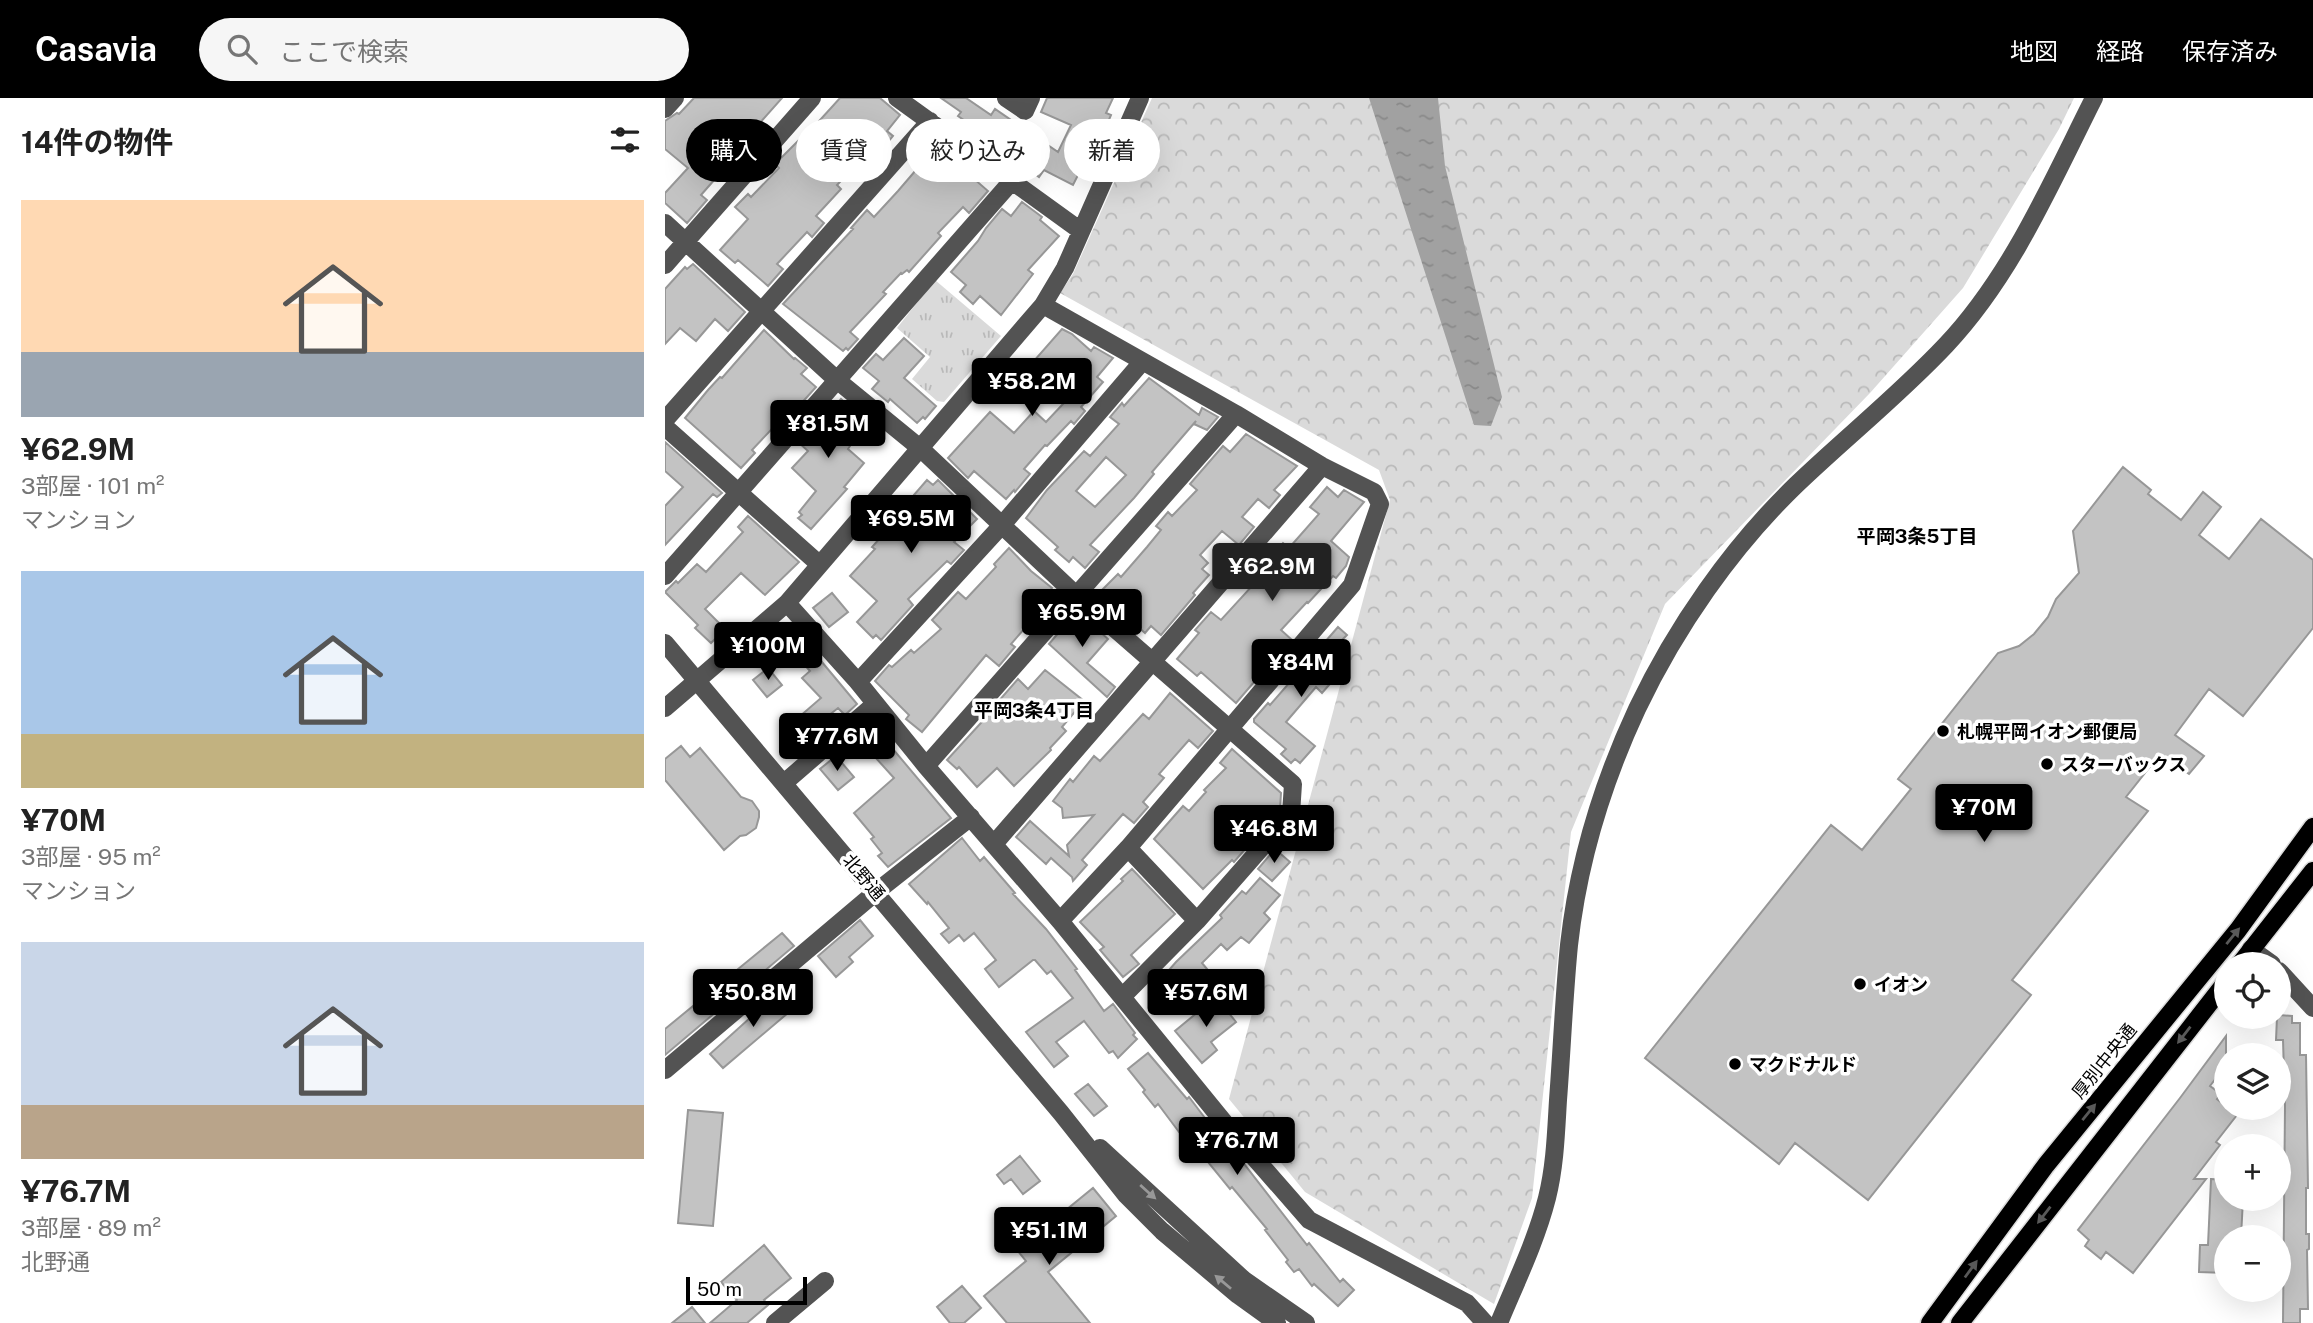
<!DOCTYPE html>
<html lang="ja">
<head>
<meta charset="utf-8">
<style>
  :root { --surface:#fff; --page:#f6f6f6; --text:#222; --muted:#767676; --accent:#000 }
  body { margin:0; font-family:"Public Sans","Noto Sans JP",sans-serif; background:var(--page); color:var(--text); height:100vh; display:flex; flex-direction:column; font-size:26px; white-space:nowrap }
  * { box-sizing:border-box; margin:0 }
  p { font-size:23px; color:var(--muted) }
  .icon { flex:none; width:38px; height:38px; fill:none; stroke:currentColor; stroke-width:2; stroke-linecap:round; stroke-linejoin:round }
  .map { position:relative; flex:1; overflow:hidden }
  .panel { display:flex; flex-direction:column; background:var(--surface); width:665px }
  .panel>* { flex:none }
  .hud { position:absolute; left:21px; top:21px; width:665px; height:63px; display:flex; gap:14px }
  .buttons { position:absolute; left:1549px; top:854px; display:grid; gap:14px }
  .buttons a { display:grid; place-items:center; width:77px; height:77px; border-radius:50%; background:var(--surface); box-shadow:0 7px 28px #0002; font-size:35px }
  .scale { position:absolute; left:21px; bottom:18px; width:121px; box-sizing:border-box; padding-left:7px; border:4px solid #000; border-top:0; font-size:19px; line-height:24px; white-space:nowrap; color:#000; -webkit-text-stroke:5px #fff; paint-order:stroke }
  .price { position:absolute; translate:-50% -60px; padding:0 16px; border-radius:7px; background:var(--accent); color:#fff; font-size:23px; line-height:46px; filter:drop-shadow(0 2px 4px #0008) }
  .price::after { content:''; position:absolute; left:50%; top:42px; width:21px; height:16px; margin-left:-10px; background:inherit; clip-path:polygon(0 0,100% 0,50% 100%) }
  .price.selected { background:#222; color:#fff }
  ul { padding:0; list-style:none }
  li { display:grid; align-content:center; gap:14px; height:371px; padding:0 21px }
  li span { display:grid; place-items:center; height:217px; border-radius:0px; color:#555 }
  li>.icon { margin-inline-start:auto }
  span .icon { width:126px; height:126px; fill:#fffc; stroke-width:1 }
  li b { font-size:30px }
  h2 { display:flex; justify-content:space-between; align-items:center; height:84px; padding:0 21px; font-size:30px }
  .tag { padding:0 24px; border-radius:32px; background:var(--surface); box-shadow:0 7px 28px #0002; font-size:24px; line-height:63px }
  .tag.selected { background:var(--accent); color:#fff }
  header { display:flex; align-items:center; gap:42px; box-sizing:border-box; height:98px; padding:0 35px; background:var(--accent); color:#fff }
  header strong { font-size:33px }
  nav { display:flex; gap:38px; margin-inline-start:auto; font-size:24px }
  .search { width:490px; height:63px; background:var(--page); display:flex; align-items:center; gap:18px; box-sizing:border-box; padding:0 24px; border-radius:38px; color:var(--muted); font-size:26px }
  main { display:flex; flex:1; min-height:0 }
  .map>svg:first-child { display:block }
  .forest { fill:url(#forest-crowns) }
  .park { fill:url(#park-tufts) }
  .water { fill:url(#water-ripples) }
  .building { fill:#c3c3c3; stroke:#979797; stroke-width:2; fill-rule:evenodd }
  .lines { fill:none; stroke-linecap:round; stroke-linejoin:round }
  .major-casing { stroke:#dbdbdb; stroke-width:21 }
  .minor { stroke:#535353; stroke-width:18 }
  .major { stroke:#000; stroke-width:18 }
  .oneway { fill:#595959 }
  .oneway2 { fill:#989898 }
  .poi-dot { fill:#000; stroke:#fff; stroke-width:2.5 }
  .labels { text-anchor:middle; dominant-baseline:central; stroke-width:7; stroke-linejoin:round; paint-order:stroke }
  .poi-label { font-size:18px; font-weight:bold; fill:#000; stroke:#fff; text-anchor:start }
  .street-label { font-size:18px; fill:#000; stroke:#fff }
  .neighbourhood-label { font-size:19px; font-weight:bold; fill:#000; stroke:#fff }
</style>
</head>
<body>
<header>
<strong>Casavia</strong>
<div class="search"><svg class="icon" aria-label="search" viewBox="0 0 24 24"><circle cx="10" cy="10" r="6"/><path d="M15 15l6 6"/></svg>ここで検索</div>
<nav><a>地図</a><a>経路</a><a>保存済み</a></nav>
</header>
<main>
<section class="panel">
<h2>14件の物件<svg class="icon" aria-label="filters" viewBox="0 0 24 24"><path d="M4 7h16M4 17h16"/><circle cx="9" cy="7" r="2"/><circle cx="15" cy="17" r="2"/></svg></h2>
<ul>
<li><span style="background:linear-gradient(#ffd9b3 70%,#9aa5b1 0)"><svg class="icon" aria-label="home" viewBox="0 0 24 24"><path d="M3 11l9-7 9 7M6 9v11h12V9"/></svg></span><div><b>¥62.9M</b><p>3部屋 · 101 m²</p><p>マンション</p></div></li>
<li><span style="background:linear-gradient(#a9c7e8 75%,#c2b280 0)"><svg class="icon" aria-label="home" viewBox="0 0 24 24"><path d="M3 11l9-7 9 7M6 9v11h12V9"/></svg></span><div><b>¥70M</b><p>3部屋 · 95 m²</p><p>マンション</p></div></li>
<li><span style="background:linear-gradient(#c9d6e8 75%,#b9a48a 0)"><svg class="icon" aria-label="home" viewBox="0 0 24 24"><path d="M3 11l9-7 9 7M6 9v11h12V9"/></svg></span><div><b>¥76.7M</b><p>3部屋 · 89 m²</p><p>北野通</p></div></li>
</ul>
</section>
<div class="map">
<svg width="1648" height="1225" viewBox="0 0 1648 1225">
  <defs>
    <pattern id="forest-crowns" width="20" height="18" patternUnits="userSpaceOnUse" patternTransform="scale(1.75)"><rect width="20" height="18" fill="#dadada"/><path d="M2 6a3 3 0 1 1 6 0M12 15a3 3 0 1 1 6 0" fill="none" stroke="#b9b9b9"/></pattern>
    <pattern id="park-tufts" width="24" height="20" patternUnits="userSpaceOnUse" patternTransform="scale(1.75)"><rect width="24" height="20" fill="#dadada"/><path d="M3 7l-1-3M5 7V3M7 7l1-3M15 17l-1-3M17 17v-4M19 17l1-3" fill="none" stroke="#b9b9b9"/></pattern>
    <pattern id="water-ripples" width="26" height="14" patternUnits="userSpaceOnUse" patternTransform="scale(1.75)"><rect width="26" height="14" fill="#a1a1a1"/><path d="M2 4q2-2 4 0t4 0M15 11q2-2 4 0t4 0" fill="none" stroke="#898989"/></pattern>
  </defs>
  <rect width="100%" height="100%" fill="#fff"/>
  <!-- forest -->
  <path class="forest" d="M 487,0 L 1409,0 L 1394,31 L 1298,190 L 1205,295 L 1000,506 L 906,734 L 867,1100 L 829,1206 L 640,1094 L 564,1001 L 725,402 L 714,372 L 395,195 L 408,176 Z"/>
  <!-- park -->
  <path class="park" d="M 270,182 L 336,238 L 279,304 L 272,303 L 247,281 L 265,259 L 232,230 Z"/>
  <!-- water -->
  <path class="water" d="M 704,0 L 773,0 L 780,68 L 837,299 L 826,328 L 809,327 Z"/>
  <!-- building -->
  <path class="building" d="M 29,0 L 117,0 L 75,47 L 81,52 L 68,67 L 65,64 L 36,97 L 42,102 L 22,125 L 0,105 L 0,95 L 23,70 L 0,51 L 0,23 L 12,15 L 14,16 Z
    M 175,0 L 215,0 L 235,17 L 222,33 L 228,38 L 218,50 L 212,45 L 172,87 L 176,91 L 151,118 L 159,125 L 147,139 L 142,134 L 112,166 L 118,171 L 103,188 L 73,162 L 70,165 L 55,152 L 83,121 L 70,109 L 83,96 L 86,99 L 114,70 L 110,66 L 145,31 L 146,32 Z
    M 276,0 L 301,0 L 326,17 L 330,11 L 393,54 L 406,27 L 376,14 L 382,0 L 448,0 L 441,15 L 446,17 L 441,29 L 439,28 L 436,34 L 431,31 L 414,67 L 417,69 L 408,87 L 379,72 L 374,79 L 351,62 L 348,66 L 333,56 L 338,49 L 293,18 L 296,14 Z
    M 265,40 L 279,51 L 277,53 L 323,93 L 304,115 L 298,109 L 273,135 L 276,138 L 244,174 L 242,172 L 237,176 L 236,175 L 218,194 L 221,196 L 185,234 L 193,241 L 183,252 L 181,250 L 178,253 L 118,206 L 188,131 L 186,130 L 202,112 L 209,119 L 233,93 L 257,65 L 249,58 Z
    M 357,104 L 377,119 L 375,122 L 394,138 L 363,172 L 368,176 L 336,217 L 315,198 L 308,206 L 295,194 L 301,187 L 286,174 L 313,143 L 321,130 L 337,111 L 346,118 Z
    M 28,166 L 80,214 L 63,233 L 50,221 L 31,243 L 15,230 L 0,246 L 0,191 L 20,169 L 22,171 Z
    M 397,231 L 407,236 L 426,253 L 429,249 L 448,260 L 432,279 L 438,284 L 416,309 L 420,313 L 409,326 L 406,323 L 382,348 L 380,347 L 359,371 L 365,376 L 350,394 L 349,392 L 341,401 L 309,373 L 303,380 L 283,360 L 325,314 L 349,335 L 369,313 L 381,324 L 414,289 L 389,269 L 368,293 L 353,281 Z
    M 99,232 L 129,261 L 130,260 L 142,270 L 136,276 L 151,289 L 124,319 L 121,316 L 87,352 L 90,355 L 76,370 L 20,320 L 43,292 L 55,279 L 57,280 Z
    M 239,240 L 259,258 L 239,280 L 271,308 L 260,321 L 258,319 L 252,325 L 225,301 L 223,304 L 207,291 L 214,283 L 198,270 L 211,256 L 218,262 Z
    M 484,280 L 534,317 L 537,310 L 553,319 L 542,332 L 529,326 L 531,323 L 487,374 L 489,376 L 469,400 L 425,447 L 434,454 L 420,470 L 408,459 L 404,464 L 390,452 L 393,449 L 361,420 L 382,392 L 419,353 L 425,358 L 454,326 L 445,319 L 457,305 L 459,308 ZM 441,359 L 461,377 L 430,409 L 411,393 Z
    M 176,301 L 198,321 L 179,342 L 185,348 L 183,351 L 199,365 L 179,389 L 182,391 L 146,431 L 133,420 L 137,417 L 134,414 L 151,393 L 127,370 L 143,353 L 133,344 L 168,304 L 171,307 Z
    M 581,336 L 632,368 L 609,392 L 615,397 L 604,410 L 593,401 L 577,419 L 589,429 L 574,447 L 557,433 L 535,457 L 543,465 L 537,471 L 544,477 L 528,495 L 530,497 L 496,537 L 486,528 L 480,535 L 463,520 L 466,517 L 438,491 L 453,476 L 456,479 L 482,449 L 496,432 L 491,428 L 503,414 L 507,418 L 532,392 L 525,386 L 558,348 L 565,354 Z
    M 0,344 L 57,395 L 52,399 L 48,396 L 0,447 L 0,408 L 18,389 L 0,373 Z
    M 1458,369 L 1486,392 L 1483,396 L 1516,422 L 1538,394 L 1556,409 L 1534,437 L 1564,461 L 1596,421 L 1648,462 L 1648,530 L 1578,618 L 1544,591 L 1510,637 L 1539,658 L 1524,676 L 1495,656 L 1461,699 L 1483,713 L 1347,882 L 1366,897 L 1203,1102 L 1130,1045 L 1114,1066 L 980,960 L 1166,727 L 1197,752 L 1246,691 L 1233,681 L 1333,555 L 1354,548 L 1369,536 L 1383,519 L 1391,501 L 1414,475 L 1408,433 Z
    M 262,382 L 268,387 L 273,382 L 312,421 L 289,444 L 299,452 L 286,466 L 282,463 L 243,501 L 248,507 L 216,542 L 211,537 L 208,540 L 192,524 L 212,503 L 185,478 L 210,451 L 207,449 L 216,439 L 217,440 L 238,416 L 235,413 Z
    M 662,389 L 673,399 L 679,392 L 699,404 L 666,443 L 684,459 L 681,468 L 671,480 L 668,478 L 643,505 L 642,504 L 616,532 L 626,541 L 571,605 L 536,574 L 532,578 L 512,561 L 534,535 L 530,532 L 546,514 L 556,522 L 609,464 L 604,460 L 618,445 L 624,450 L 654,416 L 645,409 Z
    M 83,418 L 134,464 L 100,497 L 76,475 L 40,511 L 60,531 L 46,545 L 30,530 L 33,527 L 0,494 L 11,483 L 13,485 L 32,466 L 41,474 L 78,434 L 73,429 Z
    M 344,450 L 366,473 L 387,490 L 364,519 L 367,522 L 346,546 L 350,549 L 334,568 L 321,557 L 257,634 L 241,621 L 244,617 L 210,583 L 224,567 L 227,569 L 246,552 L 249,555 L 276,531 L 267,522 L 293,494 L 301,501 L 331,469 L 329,466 Z
    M 167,495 L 183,514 L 164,529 L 148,510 Z
    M 412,513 L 443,541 L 422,565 L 450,589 L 442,599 L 384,546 Z
    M 673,529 L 682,537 L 673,546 L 681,553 L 664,572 L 671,579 L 657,595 L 651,589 L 621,624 L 650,648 L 635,665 L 630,661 L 626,665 L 616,656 L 621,651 L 589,624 L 589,621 L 603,605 L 605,607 Z
    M 131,533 L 192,606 L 180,617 L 173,610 L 153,626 L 155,630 L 149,635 L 151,637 L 133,652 L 118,633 L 156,600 L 137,580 L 145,573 L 119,543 Z
    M 103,570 L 117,587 L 102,599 L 88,582 Z
    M 380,572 L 419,603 L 397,629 L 401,633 L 385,650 L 386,652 L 349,688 L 332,670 L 312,689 L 294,669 L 292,671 L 282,662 L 326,614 L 325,613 L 353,581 L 363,591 Z
    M 505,595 L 548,633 L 533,650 L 524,642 L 494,676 L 499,680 L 478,704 L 483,709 L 469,725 L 458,716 L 417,762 L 422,767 L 408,783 L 407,779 L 386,760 L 381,766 L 351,739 L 365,723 L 404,758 L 402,747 L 429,717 L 398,720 L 397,710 L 388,703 L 405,681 L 408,684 L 429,658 L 435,663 L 478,616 L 484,621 Z
    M 206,625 L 286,720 L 223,769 L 213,758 L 217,755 L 206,741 L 209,739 L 189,715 L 229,680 L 191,638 Z
    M 16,648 L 25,659 L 35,650 L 76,699 L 87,703 L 94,713 L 94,719 L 91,730 L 81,737 L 75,738 L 59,752 L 0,682 L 0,661 Z
    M 567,651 L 616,695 L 615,711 L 569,764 L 567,762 L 538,791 L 489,741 L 518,708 L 524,713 L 541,694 L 539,692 L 561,670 L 555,665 Z
    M 171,658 L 189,679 L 173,692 L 155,671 Z
    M 297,740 L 315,763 L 319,759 L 350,795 L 348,796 L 381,831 L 412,871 L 410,872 L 439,913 L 448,906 L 470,935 L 468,937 L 472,941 L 453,960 L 448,953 L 444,955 L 419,923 L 391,944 L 403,958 L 389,969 L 361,934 L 408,900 L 386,873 L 382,876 L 370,862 L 368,862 L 334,889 L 320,871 L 331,862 L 309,835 L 299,843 L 294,837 L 284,845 L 276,836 L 284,830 L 263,804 L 262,806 L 244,786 Z
    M 610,751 L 625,764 L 607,783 L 593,771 Z
    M 467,771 L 510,816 L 466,857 L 474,866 L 458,879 L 435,852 L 439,849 L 415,824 L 458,783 L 456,781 Z
    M 595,780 L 615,797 L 599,815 L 605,821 L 584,845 L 576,839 L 562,852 L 556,846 L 537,865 L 542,871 L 499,915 L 487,904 L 490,901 L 484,895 L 511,864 L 557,820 L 555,817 L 577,793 L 581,796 Z
    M 195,822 L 208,838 L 184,859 L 188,864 L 171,879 L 153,858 Z
    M 117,835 L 129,848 L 0,957 L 0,931 Z
    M 116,892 L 130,909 L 58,970 L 45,956 Z
    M 551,899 L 571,924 L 546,944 L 552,952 L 537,965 L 510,933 Z
    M 1614,917 L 1627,918 L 1627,925 L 1635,925 L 1635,957 L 1641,957 L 1643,1090 L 1641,1090 L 1641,1136 L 1644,1136 L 1644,1151 L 1642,1152 L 1643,1211 L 1635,1211 L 1635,1225 L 1618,1225 L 1620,1008 L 1618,942 L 1611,942 L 1612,919 Z
    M 1561,938 L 1561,967 L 1545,988 L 1556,996 L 1552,1001 L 1572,1017 L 1551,1044 L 1555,1047 L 1529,1081 L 1541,1081 L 1468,1175 L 1441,1154 L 1436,1161 L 1420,1148 L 1424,1142 L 1413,1132 L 1515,1000 Z
    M 483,955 L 522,1001 L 524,999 L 546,1028 L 547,1027 L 576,1062 L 642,1147 L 644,1145 L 675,1184 L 678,1181 L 689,1192 L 673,1208 L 649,1186 L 647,1188 L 634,1171 L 629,1174 L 621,1164 L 623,1162 L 600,1132 L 602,1131 L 567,1089 L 565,1091 L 517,1032 L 514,1034 L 493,1006 L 490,1009 L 478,994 L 480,992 L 463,971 Z
    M 423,986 L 442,1008 L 429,1018 L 410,996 Z
    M 23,1012 L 58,1015 L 48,1128 L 13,1125 Z
    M 355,1058 L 375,1083 L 358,1096 L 346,1081 L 339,1086 L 332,1077 Z
    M 1546,1081 L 1561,1082 L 1561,1101 L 1578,1101 L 1576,1139 L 1561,1139 L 1561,1175 L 1534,1174 L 1535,1147 L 1543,1147 Z
    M 428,1090 L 451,1118 L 383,1174 L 425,1225 L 342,1225 L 319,1198 L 361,1163 L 352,1152 Z
    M 99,1147 L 126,1180 L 99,1202 L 103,1207 L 82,1225 L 45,1225 L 72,1202 L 56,1184 Z
    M 297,1188 L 316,1210 L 299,1225 L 285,1225 L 272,1209 Z
    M 27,1209 L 40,1225 L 7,1225 Z"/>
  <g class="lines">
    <!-- major casing -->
    <g class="major-casing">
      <path id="major" d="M 1575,866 L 1648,773
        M 1265,1225 L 1381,1067 L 1573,832 L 1648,729
        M 1295,1225 L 1561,884"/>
    </g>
    <!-- minor -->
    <path class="minor" d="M 232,0 L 416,133
      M 341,0 L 360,13 L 366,0
      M 0,11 L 10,0
      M 0,125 L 173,283 L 255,350 L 410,496 L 628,686 L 626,716 L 532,823 L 457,899
      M 0,167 L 147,0
      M 378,207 L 571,316 L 657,368 L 709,394 L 715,406 L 687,487 L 463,750 L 395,823
      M 0,322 L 265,23
      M 0,329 L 154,466
      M 0,478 L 347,83
      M 122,505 L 193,584 L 261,668 L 395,823 L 567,1034 L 644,1122 L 802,1205 L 820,1225
      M 0,545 L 396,1015 L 461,1097 L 497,1133 L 573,1197 L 612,1225
      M 193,584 L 337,427 L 477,264
      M 0,610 L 122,505 L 378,207 L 400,170 L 475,0
      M 261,668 L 571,316
      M 119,685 L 210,606
      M 329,746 L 657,368
      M 463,750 L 532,823
      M 1586,851 L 1607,866
      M 1614,873 L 1648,910
      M 0,972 L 211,794 L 306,719
      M 435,1050 L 579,1182 L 641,1225
      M 110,1225 L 160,1183
      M 834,1225 C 851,1184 871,1143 882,1100 C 890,1068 891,1035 893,1002 C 897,950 899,898 904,847 C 913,766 938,684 972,611 C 1011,529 1066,450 1131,387 C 1180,340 1234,297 1281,247 C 1347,177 1386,85 1429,0"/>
    <!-- major -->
    <use href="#major" class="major"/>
  </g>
  <!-- one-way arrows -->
  <defs><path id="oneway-solid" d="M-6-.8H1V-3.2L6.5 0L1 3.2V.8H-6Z" transform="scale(1.75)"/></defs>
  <g class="oneway">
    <use href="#oneway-solid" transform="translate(1568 838) rotate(-51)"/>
    <use href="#oneway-solid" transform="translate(1519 937) rotate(128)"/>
    <use href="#oneway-solid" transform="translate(1424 1014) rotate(-51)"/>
    <use href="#oneway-solid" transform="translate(1379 1117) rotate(128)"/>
    <use href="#oneway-solid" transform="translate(1306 1171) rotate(-54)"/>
  </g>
  <g class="oneway2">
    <use href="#oneway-solid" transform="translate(483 1094) rotate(42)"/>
    <use href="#oneway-solid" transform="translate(558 1184) rotate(-140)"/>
  </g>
  <!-- markers -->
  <g class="poi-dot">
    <circle cx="1278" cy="633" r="7"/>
    <circle cx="1382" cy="666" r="7"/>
    <circle cx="1195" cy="886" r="7"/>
    <circle cx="1070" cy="966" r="7"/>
  </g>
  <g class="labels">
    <!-- poi labels -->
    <g class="poi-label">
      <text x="1292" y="633">札幌平岡イオン郵便局</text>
      <text x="1396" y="666">スターバックス</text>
      <text x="1209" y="886">イオン</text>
      <text x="1084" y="966">マクドナルド</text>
    </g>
    <!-- street labels -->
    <g class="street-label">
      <text transform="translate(199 779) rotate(50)">北野通</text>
      <text transform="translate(1439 963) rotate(-51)">厚別中央通</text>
    </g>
    <!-- neighbourhood labels -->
    <g class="neighbourhood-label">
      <text x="1252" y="438">平岡3条5丁目</text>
      <text x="369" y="612">平岡3条4丁目</text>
    </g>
  </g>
</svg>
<div class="buttons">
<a><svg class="icon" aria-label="locate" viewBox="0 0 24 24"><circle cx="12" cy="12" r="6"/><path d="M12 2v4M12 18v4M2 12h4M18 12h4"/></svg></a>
<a><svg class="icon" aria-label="layers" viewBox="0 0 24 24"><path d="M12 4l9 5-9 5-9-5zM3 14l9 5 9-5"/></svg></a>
<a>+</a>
<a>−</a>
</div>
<div class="scale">50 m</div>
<b class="price" style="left:367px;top:320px">¥58.2M</b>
<b class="price" style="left:163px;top:362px">¥81.5M</b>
<b class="price" style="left:246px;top:457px">¥69.5M</b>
<b class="price selected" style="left:607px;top:505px">¥62.9M</b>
<b class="price" style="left:417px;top:551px">¥65.9M</b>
<b class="price" style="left:103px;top:584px">¥100M</b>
<b class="price" style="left:636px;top:601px">¥84M</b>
<b class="price" style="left:172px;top:675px">¥77.6M</b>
<b class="price" style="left:1319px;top:746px">¥70M</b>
<b class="price" style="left:609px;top:767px">¥46.8M</b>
<b class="price" style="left:88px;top:931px">¥50.8M</b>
<b class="price" style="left:541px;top:931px">¥57.6M</b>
<b class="price" style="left:572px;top:1079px">¥76.7M</b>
<b class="price" style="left:384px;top:1169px">¥51.1M</b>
<div class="hud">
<a class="tag selected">購入</a>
<a class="tag">賃貸</a>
<a class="tag">絞り込み</a>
<a class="tag">新着</a>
</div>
</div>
</main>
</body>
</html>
